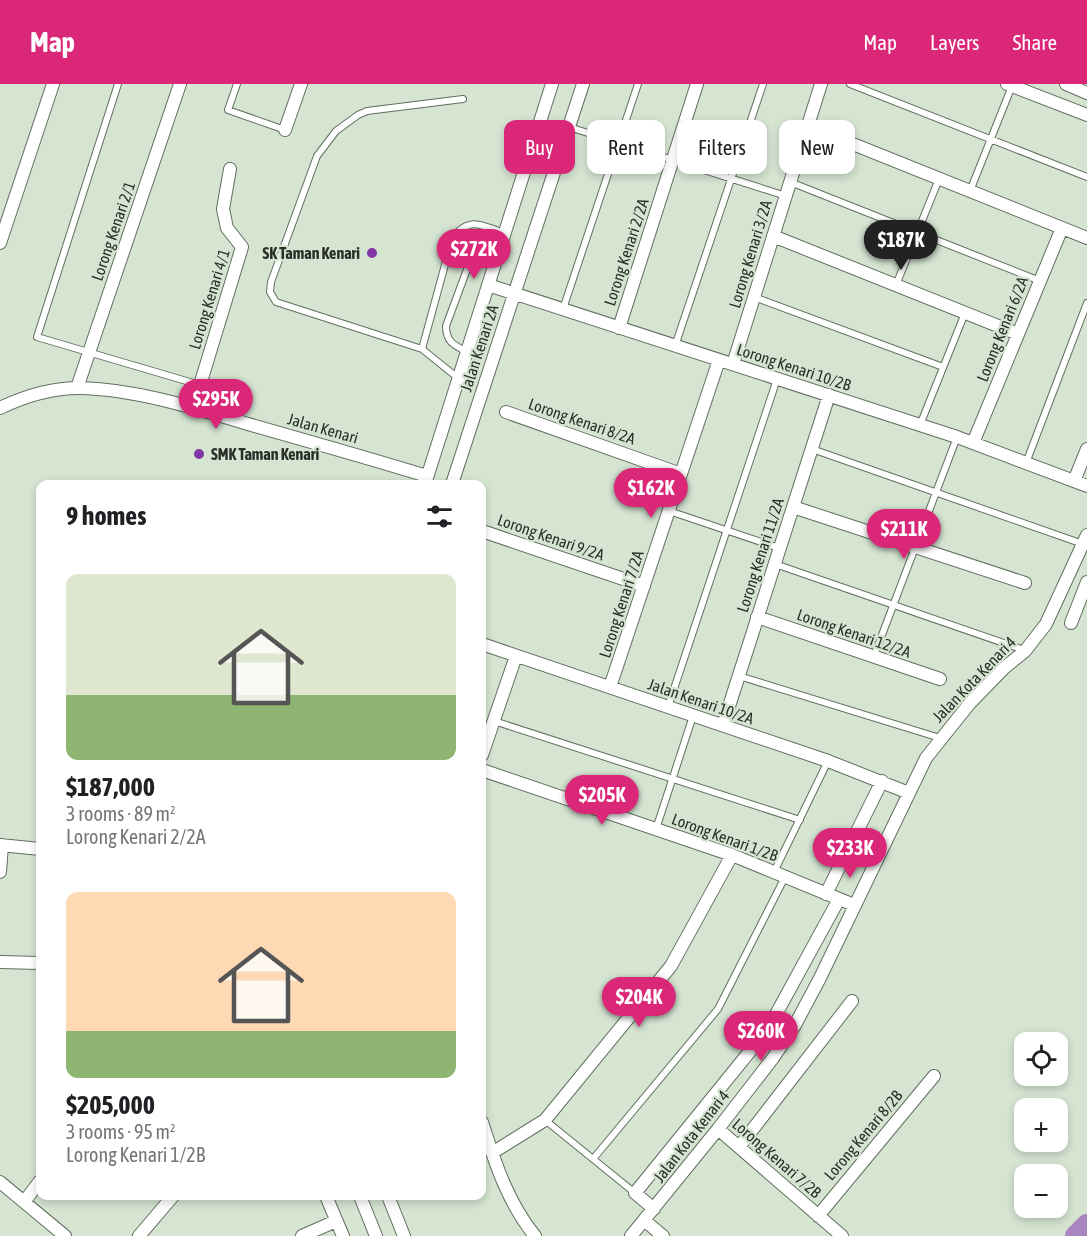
<!DOCTYPE html>
<html lang="en">
<head>
<meta charset="utf-8">
<style>
  :root { --surface:#fff; --page:#f2f2f2; --text:#202124; --muted:#757577; --accent:#db2777 }
  body { margin:0; font-family:"Asap Condensed",sans-serif; background:var(--page); color:var(--text); height:100vh; display:flex; flex-direction:column; font-size:22px; white-space:nowrap }
  * { box-sizing:border-box; margin:0 }
  p { font-size:20px; color:var(--muted) }
  .icon { flex:none; width:33px; height:33px; fill:none; stroke:currentColor; stroke-width:2; stroke-linecap:round; stroke-linejoin:round }
  .map { position:relative; flex:1; overflow:hidden }
  .side { position:absolute; left:36px; top:396px; width:450px; height:720px; display:flex; flex-direction:column; background:var(--surface); border-radius:12px; box-shadow:0 3px 9px #0003 }
  .side>* { flex:none }
  .guide { position:absolute; left:504px; top:36px; width:492px; height:54px; display:flex; gap:12px }
  .buttons { position:absolute; left:1014px; top:948px; display:grid; gap:12px }
  .buttons a { display:grid; place-items:center; width:54px; height:54px; border-radius:12px; background:var(--surface); box-shadow:0 3px 9px #0003; font-size:30px }
  .price { position:absolute; translate:-50% -51px; padding:0 14px; border-radius:21px; background:var(--accent); color:#fff; font-size:20px; line-height:39px; filter:drop-shadow(0 2px 3px #0008) }
  .price::after { content:''; position:absolute; left:50%; top:36px; width:18px; height:14px; margin-left:-9px; background:inherit; clip-path:polygon(0 0,100% 0,50% 100%) }
  .price.active { background:#222; color:#fff }
  ul { padding:0; list-style:none }
  li { display:grid; align-content:center; gap:12px; height:318px; padding:0 30px }
  li span { display:grid; place-items:center; height:186px; border-radius:12px; color:#555 }
  li>.icon { margin-inline-start:auto }
  span .icon { width:108px; height:108px; fill:#fffc; stroke-width:1 }
  li b { font-size:26px }
  h2 { display:flex; justify-content:space-between; align-items:center; height:72px; padding:0 30px; font-size:26px }
  .tag { padding:0 21px; border-radius:12px; background:var(--surface); box-shadow:0 3px 9px #0003; font-size:21px; line-height:54px }
  .tag.active { background:var(--accent); color:#fff }
  header { display:flex; align-items:center; gap:36px; box-sizing:border-box; height:84px; padding:0 30px; background:var(--accent); color:#fff }
  header strong { font-size:28px }
  nav { display:flex; gap:33px; margin-inline-start:auto; font-size:21px }
  .map>svg:first-child { display:block }
  .lines { fill:none; stroke-linecap:round; stroke-linejoin:round }
  .river { stroke:#aa86c1; stroke-width:22 }
  .lane-casing { stroke:#616f5f; stroke-width:8 }
  .street-casing { stroke:#616f5f; stroke-width:14 }
  .lane { stroke:#fff; stroke-width:6 }
  .street { stroke:#fff; stroke-width:12 }
  .poi-dot { fill:#8237a9; stroke:#d5e5d2; stroke-width:2 }
  .labels { text-anchor:middle; dominant-baseline:central; stroke-width:4.5; stroke-linejoin:round; paint-order:stroke }
  .street-label { font-size:16px; fill:#292f28; stroke:#d5e5d2 }
  .poi-label { font-size:16px; font-weight:bold; fill:#292f28; stroke:#d5e5d2; text-anchor:end }
</style>
</head>
<body>
<header>
<strong>Map</strong>
<nav><a>Map</a><a>Layers</a><a>Share</a></nav>
</header>
<div class="map">
<svg width="1087" height="1152" viewBox="0 0 1087 1152">
  <rect width="100%" height="100%" fill="#d5e5d2"/>
  <g class="lines">
    <!-- river -->
    <path class="river" d="M 1076,1152 L 1087,1141"/>
    <!-- lane casing -->
    <g class="lane-casing">
      <path id="lane" d="M 118,0 L 37,253 L 200,301
        M 237,0 L 228,26 L 285,46
        M 850,0 L 1087,93
        M 569,43 L 786,112
        M 790,98 L 1040,197
        M 970,107 L 1012,2
        M 896,201 L 939,95
        M 754,213 L 943,283
        M 563,225 L 638,0
        M 675,262 L 763,0
        M 422,265 L 452,155 C 468,131 482,142 505,149
        M 467,268 C 454,261 446,258 446,242 L 469,180 L 483,169 L 498,171
        M 458,294 L 422,265 L 276,218 L 270,208 L 271,198 L 317,72 L 336,47 L 358,31 L 367,27 L 463,15
        M 920,341 L 965,229
        M 812,365 L 1083,460
        M 1026,379 L 1087,219
        M 669,427 L 779,464
        M 775,480 L 1024,566
        M 874,572 L 957,353
        M 739,592 L 940,654
        M 668,623 L 777,295
        M 494,637 L 800,736
        M 656,745 L 693,632
        M 774,788 L 828,677
        M 545,1036 L 635,1109
        M 593,1075 L 718,925 L 785,793"/>
    </g>
    <!-- street casing -->
    <g class="street-casing">
      <path id="street" d="M 1007,0 L 1087,31
        M 1066,0 L 1087,9
        M 808,42 L 1087,154
        M 285,46 L 301,0
        M 773,152 L 1018,250
        M 0,159 L 53,0
        M 488,201 L 957,353 L 1087,402
        M 619,244 L 697,0
        M 733,280 L 821,0
        M 77,304 L 180,0
        M 0,324 C 23,313 52,304 79,304 C 135,305 195,324 248,340 C 308,357 368,374 427,392
        M 193,324 L 242,163 L 227,144 L 223,125 L 230,85
        M 506,328 L 681,390
        M 973,359 L 1062,144
        M 1074,397 L 1087,365
        M 425,400 L 552,0
        M 452,400 L 583,0
        M 793,423 L 1025,499
        M 482,447 L 644,502
        M 757,533 L 940,595
        M 1071,539 L 1087,498
        M 482,560 L 828,677 L 909,709
        M 610,603 L 719,276
        M 723,641 L 829,311
        M 482,671 L 516,572
        M 482,686 L 732,771 L 854,821
        M 0,761 L 40,765
        M 0,788 L 2,761
        M 826,810 L 882,697
        M 0,878 L 40,879
        M 482,1038 C 495,1079 508,1119 535,1152
        M 718,1045 L 842,1152
        M 739,1063 L 852,917
        M 492,1069 L 545,1036 L 671,882 L 732,771
        M 0,1098 L 65,1152
        M 326,1112 L 343,1152
        M 360,1112 L 376,1152
        M 388,1112 L 404,1152
        M 24,1118 L 40,1097
        M 654,1125 L 635,1109 L 768,945 L 839,815
        M 818,1132 L 934,992
        M 644,1136 L 663,1152
        M 139,1152 L 173,1112
        M 302,1152 L 336,1137
        M 631,1152 L 718,1045 L 773,974 L 795,941 L 820,894 L 926,674 L 970,619 L 1004,584 L 1025,567 L 1046,540 L 1087,451"/>
    </g>
    <!-- lane -->
    <use href="#lane" class="lane"/>
    <!-- street -->
    <use href="#street" class="street"/>
  </g>
  <!-- markers -->
  <g class="poi-dot">
    <circle cx="372" cy="169" r="6"/>
    <circle cx="199" cy="370" r="6"/>
  </g>
  <g class="labels">
    <!-- street labels -->
    <g class="street-label">
      <text transform="translate(113 147) rotate(-71)">Lorong Kenari 2/1</text>
      <text transform="translate(626 168) rotate(-72)">Lorong Kenari 2/2A</text>
      <text transform="translate(750 170) rotate(-73)">Lorong Kenari 3/2A</text>
      <text transform="translate(209 215) rotate(-73)">Lorong Kenari 4/1</text>
      <text transform="translate(1002 245) rotate(-68)">Lorong Kenari 6/2A</text>
      <text transform="translate(479 264) rotate(-72)">Jalan Kenari 2A</text>
      <text transform="translate(794 283) rotate(18)">Lorong Kenari 10/2B</text>
      <text transform="translate(582 337) rotate(19)">Lorong Kenari 8/2A</text>
      <text transform="translate(323 344) rotate(16)">Jalan Kenari</text>
      <text transform="translate(551 453) rotate(19)">Lorong Kenari 9/2A</text>
      <text transform="translate(760 471) rotate(-72)">Lorong Kenari 11/2A</text>
      <text transform="translate(621 520) rotate(-72)">Lorong Kenari 7/2A</text>
      <text transform="translate(854 549) rotate(19)">Lorong Kenari 12/2A</text>
      <text transform="translate(974 595) rotate(-46)">Jalan Kota Kenari 4</text>
      <text transform="translate(701 617) rotate(19)">Jalan Kenari 10/2A</text>
      <text transform="translate(725 753) rotate(20)">Lorong Kenari 1/2B</text>
      <text transform="translate(863 1051) rotate(-50)">Lorong Kenari 8/2B</text>
      <text transform="translate(691 1052) rotate(-52)">Jalan Kota Kenari 4</text>
      <text transform="translate(777 1074) rotate(41)">Lorong Kenari 7/2B</text>
    </g>
    <!-- poi labels -->
    <g class="poi-label">
      <text x="360" y="169">SK Taman Kenari</text>
      <text x="211" y="370" text-anchor="start">SMK Taman Kenari</text>
    </g>
  </g>
</svg>
<div class="buttons">
<a><svg class="icon" aria-label="locate" viewBox="0 0 24 24"><circle cx="12" cy="12" r="6"/><path d="M12 2v4M12 18v4M2 12h4M18 12h4"/></svg></a>
<a>+</a>
<a>−</a>
</div>
<b class="price active" style="left:901px;top:187px">$187K</b>
<b class="price" style="left:474px;top:196px">$272K</b>
<b class="price" style="left:216px;top:346px">$295K</b>
<b class="price" style="left:651px;top:435px">$162K</b>
<b class="price" style="left:904px;top:476px">$211K</b>
<b class="price" style="left:602px;top:742px">$205K</b>
<b class="price" style="left:850px;top:795px">$233K</b>
<b class="price" style="left:639px;top:944px">$204K</b>
<b class="price" style="left:761px;top:978px">$260K</b>
<div class="guide">
<a class="tag active">Buy</a>
<a class="tag">Rent</a>
<a class="tag">Filters</a>
<a class="tag">New</a>
</div>
<section class="side">
<h2>9 homes<svg class="icon" aria-label="filters" viewBox="0 0 24 24"><path d="M4 7h16M4 17h16"/><circle cx="9" cy="7" r="2"/><circle cx="15" cy="17" r="2"/></svg></h2>
<ul>
<li><span style="background:linear-gradient(#dfe7d0 65%,#8fb573 0)"><svg class="icon" aria-label="home" viewBox="0 0 24 24"><path d="M3 11l9-7 9 7M6 9v11h12V9"/></svg></span><div><b>$187,000</b><p>3 rooms · 89 m²</p><p>Lorong Kenari 2/2A</p></div></li>
<li><span style="background:linear-gradient(#ffd9b3 75%,#8fb573 0)"><svg class="icon" aria-label="home" viewBox="0 0 24 24"><path d="M3 11l9-7 9 7M6 9v11h12V9"/></svg></span><div><b>$205,000</b><p>3 rooms · 95 m²</p><p>Lorong Kenari 1/2B</p></div></li>
</ul>
</section>
</div>
</body>
</html>
